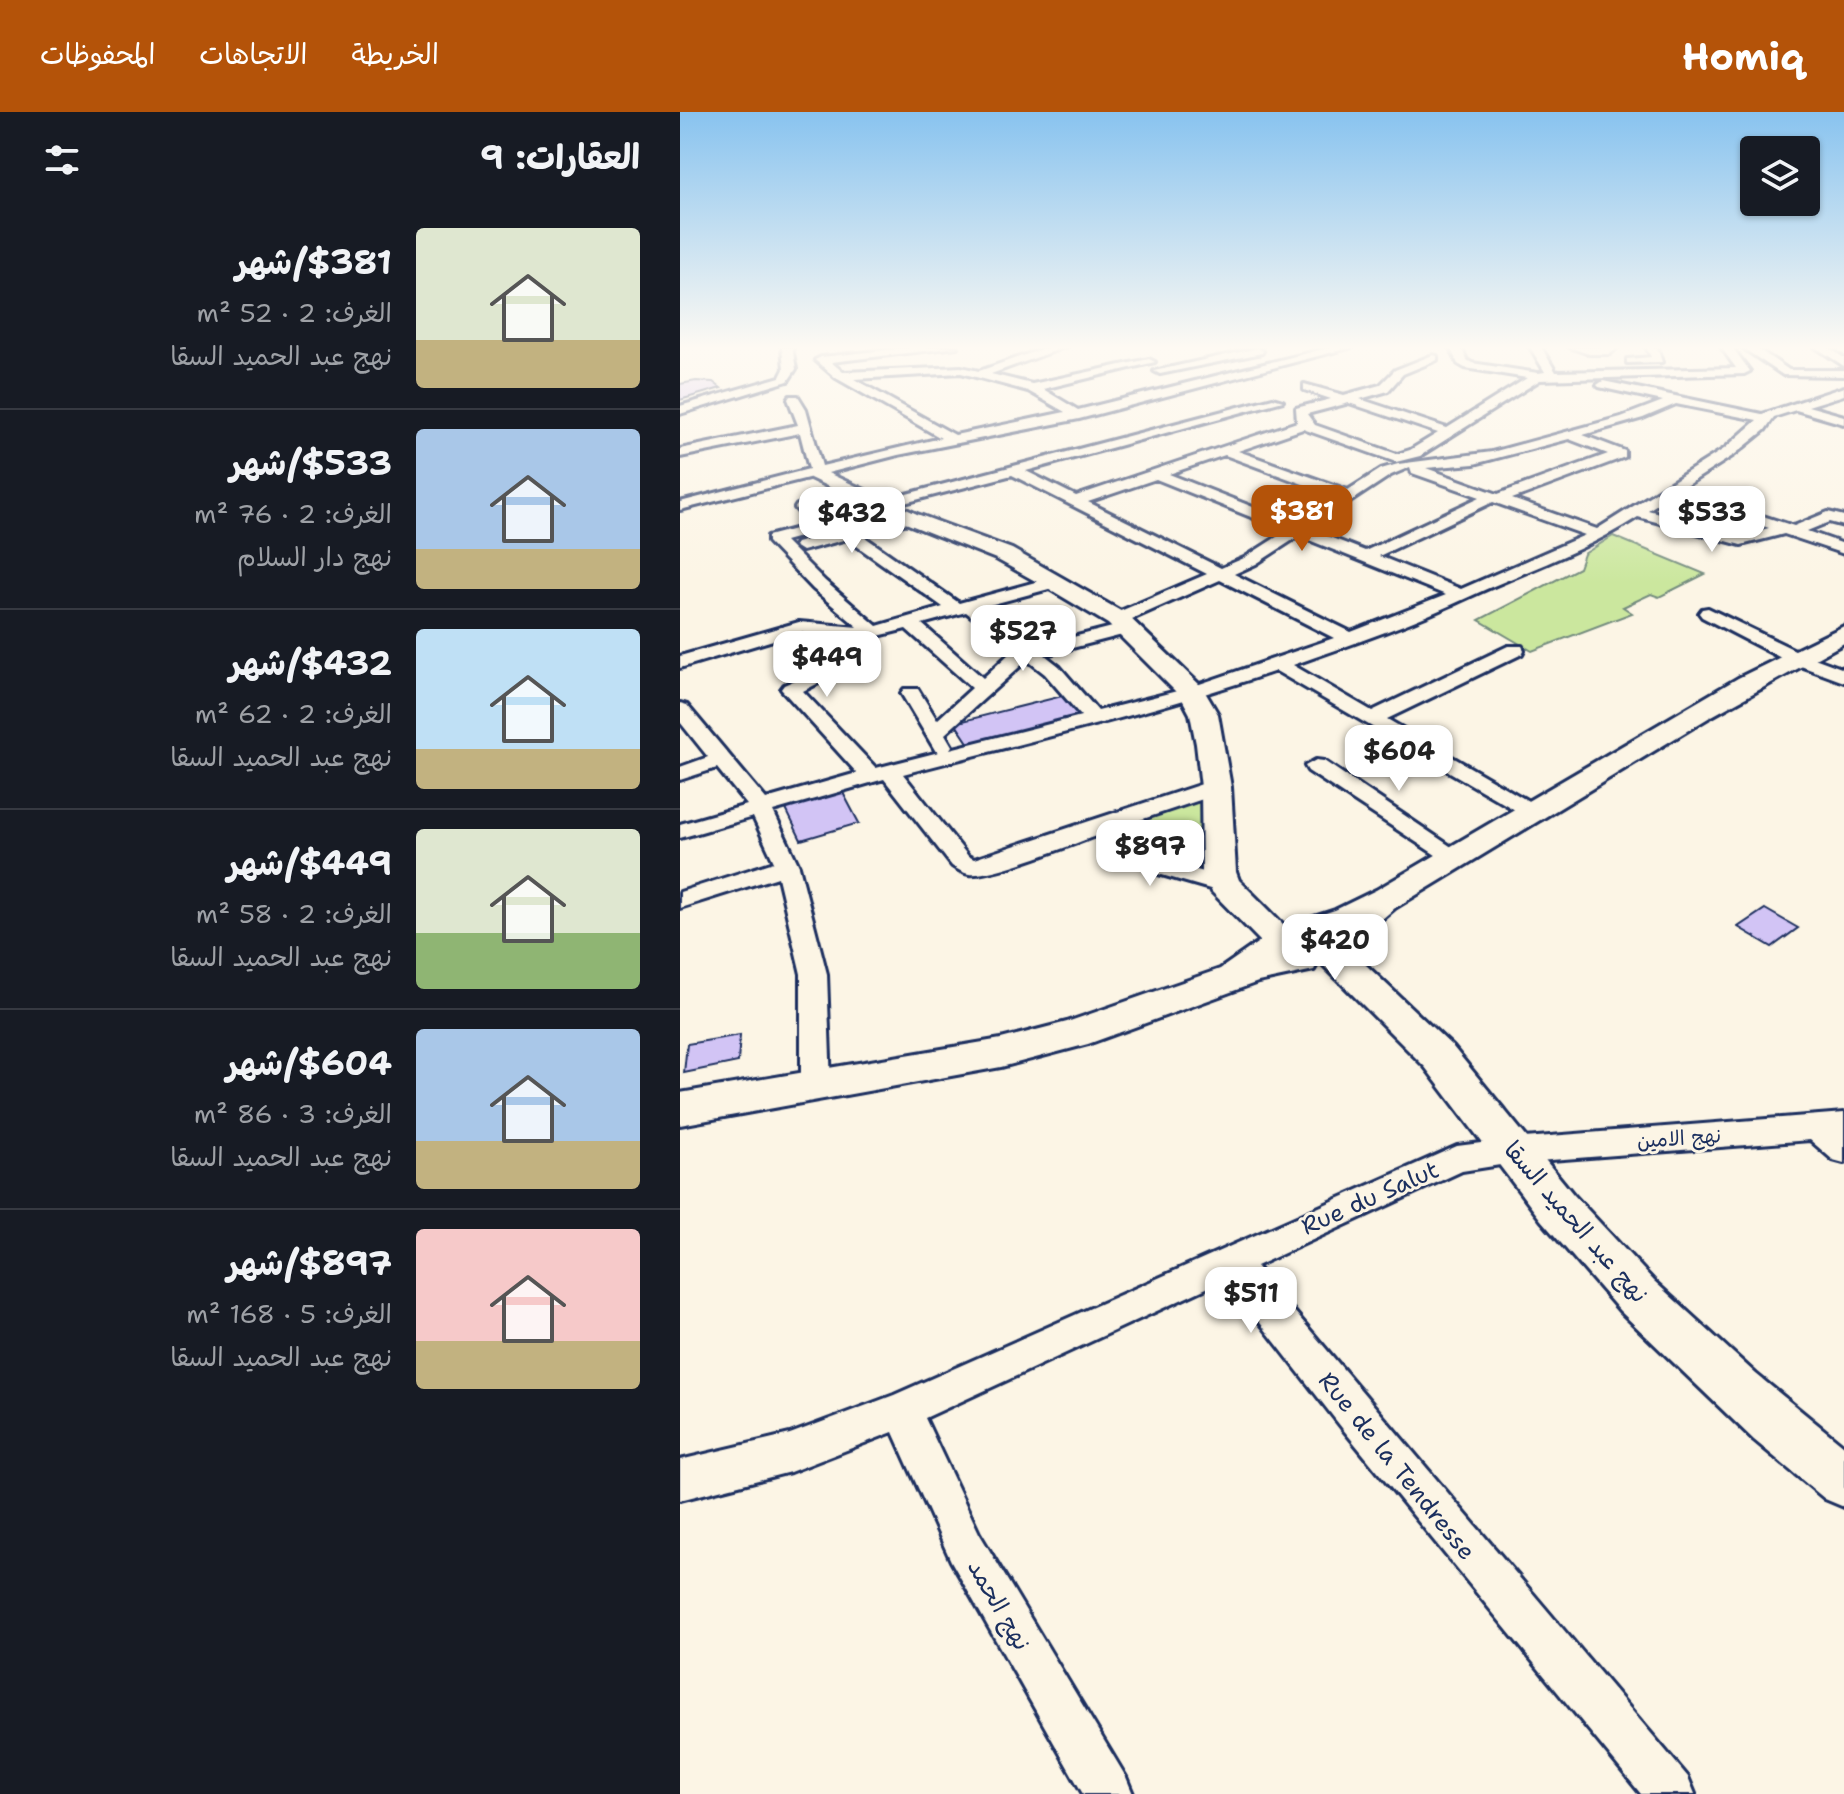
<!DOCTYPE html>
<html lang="ar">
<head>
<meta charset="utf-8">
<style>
  :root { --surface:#171b24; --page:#242831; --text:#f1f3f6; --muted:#9ea1a6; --line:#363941; --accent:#b45309 }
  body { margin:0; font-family:"Shantell Sans","Playpen Sans Arabic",sans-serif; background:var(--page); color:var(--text); direction:rtl; height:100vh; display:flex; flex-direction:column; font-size:30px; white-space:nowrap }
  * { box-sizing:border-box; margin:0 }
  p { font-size:26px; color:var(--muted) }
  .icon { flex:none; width:44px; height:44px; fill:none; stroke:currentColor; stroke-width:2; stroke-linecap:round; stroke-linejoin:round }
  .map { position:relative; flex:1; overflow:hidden; direction:ltr }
  .drawer { display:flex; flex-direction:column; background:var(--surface); width:680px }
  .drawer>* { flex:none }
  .buttons { position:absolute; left:1060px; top:24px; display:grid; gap:16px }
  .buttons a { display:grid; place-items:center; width:80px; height:80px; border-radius:8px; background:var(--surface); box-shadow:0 2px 6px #0004; font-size:40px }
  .price { position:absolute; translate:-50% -68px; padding:0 18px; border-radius:16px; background:#fff; color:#222; font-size:26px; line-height:52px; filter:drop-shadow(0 2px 4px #0008) }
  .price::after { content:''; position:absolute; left:50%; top:48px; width:24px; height:18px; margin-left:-12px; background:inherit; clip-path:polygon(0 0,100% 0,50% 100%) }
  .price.on { background:var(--accent); color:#fff }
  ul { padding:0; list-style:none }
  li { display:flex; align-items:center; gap:24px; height:200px; padding:0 40px }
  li+li { border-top:2px solid var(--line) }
  li span { display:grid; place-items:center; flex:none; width:224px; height:160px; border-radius:8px; color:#555 }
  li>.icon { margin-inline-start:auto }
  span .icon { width:96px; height:96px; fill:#fffc; stroke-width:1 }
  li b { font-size:34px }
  h2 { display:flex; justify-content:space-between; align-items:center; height:96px; padding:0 40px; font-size:34px }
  header { display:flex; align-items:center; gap:48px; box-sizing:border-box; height:112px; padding:0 40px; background:var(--accent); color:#fff }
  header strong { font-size:38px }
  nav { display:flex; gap:44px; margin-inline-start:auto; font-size:28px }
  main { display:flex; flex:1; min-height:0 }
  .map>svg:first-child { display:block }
  .green { fill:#cbe79e; stroke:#738b7e; stroke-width:2 }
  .building { fill:#d2c4f5; stroke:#1b2f5e; stroke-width:2 }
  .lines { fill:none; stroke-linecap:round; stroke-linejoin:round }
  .street-casing { stroke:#1b2f5e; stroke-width:6 }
  .secondary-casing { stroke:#1b2f5e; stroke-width:6 }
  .street { fill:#fcf5e5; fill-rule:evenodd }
  .secondary { fill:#fcf5e5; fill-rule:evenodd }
  .labels { text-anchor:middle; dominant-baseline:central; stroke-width:6; stroke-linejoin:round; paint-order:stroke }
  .street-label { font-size:20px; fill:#1b2f5e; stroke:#fcf5e5 }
  .near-street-label { font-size:24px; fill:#1b2f5e; stroke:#fcf5e5 }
</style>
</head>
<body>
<header>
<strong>Homiq</strong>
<nav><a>الخريطة</a><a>الاتجاهات</a><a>المحفوظات</a></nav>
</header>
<main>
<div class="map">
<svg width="1164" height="1682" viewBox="0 0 1164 1682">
  <rect width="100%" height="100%" fill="#fcf5e5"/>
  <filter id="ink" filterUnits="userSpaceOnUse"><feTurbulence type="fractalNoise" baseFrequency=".0125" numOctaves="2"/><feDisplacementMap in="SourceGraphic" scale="16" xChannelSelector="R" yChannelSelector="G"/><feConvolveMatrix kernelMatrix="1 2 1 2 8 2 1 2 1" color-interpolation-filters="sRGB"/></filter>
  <g filter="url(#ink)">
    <!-- green -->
    <path class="green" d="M 933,424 L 1025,462 L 979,485 L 971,482 L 943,495 L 952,501 L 852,539 L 799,508 L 899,456 L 904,442 Z
      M 517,689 L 522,693 L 523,738 C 480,746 483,745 454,713 L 456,708 Z"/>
    <!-- building -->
    <path class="building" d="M 16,269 L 33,270 L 41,276 L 0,288 L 0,272 Z
      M 386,583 L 402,602 L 289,632 L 275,611 Z
      M 161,677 L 179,711 L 121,728 L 104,693 Z
      M 1085,797 L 1118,816 L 1092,835 L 1058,815 Z
      M 60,923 L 58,950 L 4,961 L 7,932 Z"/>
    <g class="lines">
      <!-- street casing -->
      <g class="street-casing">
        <path id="street" d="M 102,235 L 112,235 L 116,257 L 108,269 L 0,302 L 0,294 L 100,265 L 104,257 Z
          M 234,235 L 277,235 L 151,250 L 163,260 L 281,255 L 299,259 L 368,235 L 385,235 L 311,262 L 352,272 L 469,247 L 475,250 L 363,277 L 398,298 L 652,235 L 672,235 L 399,307 L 218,343 L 144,362 L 142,365 L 132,365 L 0,398 L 0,390 L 129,357 L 120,321 L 0,345 L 0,337 L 118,313 L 108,287 L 110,284 L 118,284 L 126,297 L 142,354 L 261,326 L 156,266 L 135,248 L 141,245 ZM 281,261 L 348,279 L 385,300 L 275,323 L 174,267 Z
          M 770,235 L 781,235 L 787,248 L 792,251 L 858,261 L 865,260 L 850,235 L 861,235 L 876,260 L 1056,256 L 1041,235 L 1052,235 L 1070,259 L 1064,262 L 860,268 L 740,344 L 716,350 L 623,317 L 558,339 L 668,378 L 701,357 L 718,352 L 812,340 L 941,305 L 983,289 L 919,275 L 917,273 L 923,269 L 1082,302 L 1164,275 L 1164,283 L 1128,294 L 1164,304 L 1164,312 L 1116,298 L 1094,305 L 1085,318 L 1054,343 L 968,398 L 1061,423 L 1089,416 L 1039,399 L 1039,393 L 1049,393 L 1114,414 L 1148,400 L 1164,404 L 1164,414 L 1149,410 L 1127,419 L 1164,432 L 1164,442 L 1104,422 L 1061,433 L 958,405 C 905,439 848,458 791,484 C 734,511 673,532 613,553 L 692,599 L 828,534 L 842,534 L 844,538 L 842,542 L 707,607 L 862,697 L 865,702 L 862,707 L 854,709 L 596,559 C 473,601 349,629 223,662 L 288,744 L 294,747 L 528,670 L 544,670 L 547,675 L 544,680 L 454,710 L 491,751 L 553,768 L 556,773 L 553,778 L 544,781 L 475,761 L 435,717 C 405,727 315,765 289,762 C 283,761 277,757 272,754 L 204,667 L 93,699 L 119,754 L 147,862 L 151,975 L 146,983 L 136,986 L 126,983 L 121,975 L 121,862 L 98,765 L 0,796 L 0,780 L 94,750 L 73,705 L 0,726 L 0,712 L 67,693 L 37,656 L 0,668 L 0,655 L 28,645 L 0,610 L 0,591 L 7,593 L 86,687 L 177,661 L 101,577 L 104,573 L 149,553 L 128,532 L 134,523 L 120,520 L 0,556 L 0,544 L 119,510 L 178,515 L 133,477 L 88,430 L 88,424 L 130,413 L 115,396 L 117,393 L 170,377 L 180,377 L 180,383 L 132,398 L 148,415 L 145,418 L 105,429 L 145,469 L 197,514 L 263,495 L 167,427 L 122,439 L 114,434 L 116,431 L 230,401 L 238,406 L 235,409 L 182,423 L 279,491 L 374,465 L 380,466 L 382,470 L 380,474 L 302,495 L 354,535 L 448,511 L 454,512 L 457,516 L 454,520 L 365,543 L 379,554 L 418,599 L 505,577 L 654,526 L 540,468 L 443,511 L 431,511 L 428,507 L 431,503 L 527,462 L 332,363 L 201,397 L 194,393 L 196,390 L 593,286 L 603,289 L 346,359 L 396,384 L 617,310 L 616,296 L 651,287 L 624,278 L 624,272 L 664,283 L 700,273 L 715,258 L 753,243 L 757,244 L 757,248 L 723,262 L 708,279 L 680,287 L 767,316 L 847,266 L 785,256 L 778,252 ZM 669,291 L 758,321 L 730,338 L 717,342 L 635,313 L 627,302 ZM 996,292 L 1077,308 L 1044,337 L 917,417 L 832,387 L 945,345 L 945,339 L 903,323 L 963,306 ZM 889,327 L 928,342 L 818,382 L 746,356 L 794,352 ZM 545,343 L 658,385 L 616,412 L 489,362 ZM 730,355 L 732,361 L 800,385 L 685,439 L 629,417 L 711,363 ZM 476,367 L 606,419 L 564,446 L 541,456 L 408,390 ZM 813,390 L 905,423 L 781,477 L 699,444 ZM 619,424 L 766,483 L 671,520 L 554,462 L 576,452 ZM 286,500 L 337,539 L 330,541 L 303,566 L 242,512 ZM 226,517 L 292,576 L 257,608 L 238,577 L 224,577 L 221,581 L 255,638 L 259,640 L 196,656 L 123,579 L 170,555 L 147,531 L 151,525 L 194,525 ZM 347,548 L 365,562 L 401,604 L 270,637 L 272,634 L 265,622 Z
          M 889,235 L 938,235 L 930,242 L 909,242 Z
          M 966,235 L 977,235 L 982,250 L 947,251 L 947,247 L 971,245 Z
          M 1075,235 L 1109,258 L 1164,258 L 1164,264 L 1103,263 L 1063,236 Z
          M 1135,235 L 1148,235 L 1164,246 L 1164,254 Z
          M 578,236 L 583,239 L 582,241 L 480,262 L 474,259 Z
          M 1028,496 L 1121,541 L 1164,557 L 1164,570 L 1107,549 L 1022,505 L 1019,501 L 1022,497 Z
          M 636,648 L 644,649 L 788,746 L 784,751 L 768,751 L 628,659 L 625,654 Z
          M 1164,1001 L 1164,1051 L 1153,1048 L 1130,1028 L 833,1051 L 782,1059 L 576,1154 L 1008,1665 L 1015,1682 L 961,1682 L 662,1316 L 546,1167 L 245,1306 L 299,1421 L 446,1665 L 453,1682 L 403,1682 L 271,1449 L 213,1320 L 110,1360 L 0,1388 L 0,1348 L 110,1322 L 214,1283 L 777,1034 L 833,1027 Z"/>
      </g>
      <!-- secondary casing -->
      <g class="secondary-casing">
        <path id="secondary" d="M 137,356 L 237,402 L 332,437 L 446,502 L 522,575 L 538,602 L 551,675 L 556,760 L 559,768 L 608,817 L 612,812 L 655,798 L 696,778 L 1058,566 L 1164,514 L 1164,531 L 1030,605 L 715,796 L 668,836 L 773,935 L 893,1082 L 974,1169 L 1076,1262 L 1164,1334 L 1164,1395 L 1145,1387 L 1074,1328 L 940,1199 L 861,1108 L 745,955 L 639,849 L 634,858 L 578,870 L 408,932 L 321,955 L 0,1013 L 0,981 L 321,927 L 387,910 L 540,857 L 580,829 L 532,780 L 522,760 L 521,675 L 516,632 L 510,602 L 501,585 L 428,512 L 366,475 L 316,447 L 223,410 L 130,366 L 127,362 ZM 617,830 L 632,830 L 628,835 L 631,840 L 615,838 Z"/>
      </g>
      <!-- street -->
      <use href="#street" class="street"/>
      <!-- secondary -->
      <use href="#secondary" class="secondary"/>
    </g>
  </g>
  <!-- sky -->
  <linearGradient id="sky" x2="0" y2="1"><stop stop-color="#88c3ef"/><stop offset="0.5" stop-color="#fefaf3"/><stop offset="1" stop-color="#fefaf3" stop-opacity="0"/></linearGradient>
  <rect width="1164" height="471" fill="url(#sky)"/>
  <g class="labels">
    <!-- street labels -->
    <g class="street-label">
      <text transform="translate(999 1026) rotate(-4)">نهج الامين</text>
    </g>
    <!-- near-street labels -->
    <g class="near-street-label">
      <text transform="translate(690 1086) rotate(-24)">Rue du Salut</text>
      <text transform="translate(896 1110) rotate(49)">نهج عبد الحميد السقا</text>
      <text transform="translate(717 1354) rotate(51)">Rue de la Tendresse</text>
      <text transform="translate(319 1493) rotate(60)">نهج الحمد</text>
    </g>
  </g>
</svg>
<div class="buttons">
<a><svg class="icon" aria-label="layers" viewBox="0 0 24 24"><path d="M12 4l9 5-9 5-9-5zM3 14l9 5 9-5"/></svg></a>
</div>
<b class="price on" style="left:622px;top:441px">$381</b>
<b class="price" style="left:1032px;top:442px">$533</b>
<b class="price" style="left:172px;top:443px">$432</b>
<b class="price" style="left:343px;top:561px">$527</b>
<b class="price" style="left:147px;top:587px">$449</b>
<b class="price" style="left:719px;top:681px">$604</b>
<b class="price" style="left:470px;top:776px">$897</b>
<b class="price" style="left:655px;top:870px">$420</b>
<b class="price" style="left:571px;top:1223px">$511</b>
</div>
<section class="drawer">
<h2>العقارات: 9<svg class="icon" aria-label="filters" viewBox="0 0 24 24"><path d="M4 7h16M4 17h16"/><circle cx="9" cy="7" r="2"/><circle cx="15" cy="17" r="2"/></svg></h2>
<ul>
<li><span style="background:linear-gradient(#dfe7d0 70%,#c2b280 0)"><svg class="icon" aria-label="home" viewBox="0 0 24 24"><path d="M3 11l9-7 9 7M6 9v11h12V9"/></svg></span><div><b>$381/شهر</b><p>الغرف: 2 · 52 m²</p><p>نهج عبد الحميد السقا</p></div></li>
<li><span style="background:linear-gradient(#a9c7e8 75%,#c2b280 0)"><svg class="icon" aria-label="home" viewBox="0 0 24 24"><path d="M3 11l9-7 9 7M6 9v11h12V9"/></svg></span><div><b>$533/شهر</b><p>الغرف: 2 · 76 m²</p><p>نهج دار السلام</p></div></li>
<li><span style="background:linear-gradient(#bfe0f5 75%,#c2b280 0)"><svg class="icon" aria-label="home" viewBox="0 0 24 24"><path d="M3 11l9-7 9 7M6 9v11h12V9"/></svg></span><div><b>$432/شهر</b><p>الغرف: 2 · 62 m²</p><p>نهج عبد الحميد السقا</p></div></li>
<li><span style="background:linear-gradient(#dfe7d0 65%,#8fb573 0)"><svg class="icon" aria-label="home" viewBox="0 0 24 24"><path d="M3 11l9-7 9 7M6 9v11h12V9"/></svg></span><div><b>$449/شهر</b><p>الغرف: 2 · 58 m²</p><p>نهج عبد الحميد السقا</p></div></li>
<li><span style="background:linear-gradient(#a9c7e8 70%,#c2b280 0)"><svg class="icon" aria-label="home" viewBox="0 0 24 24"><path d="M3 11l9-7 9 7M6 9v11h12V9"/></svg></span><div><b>$604/شهر</b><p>الغرف: 3 · 86 m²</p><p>نهج عبد الحميد السقا</p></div></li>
<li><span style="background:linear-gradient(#f6c9c9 70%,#c2b280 0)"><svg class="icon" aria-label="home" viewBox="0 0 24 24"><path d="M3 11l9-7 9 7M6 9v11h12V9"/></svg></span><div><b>$897/شهر</b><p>الغرف: 5 · 168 m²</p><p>نهج عبد الحميد السقا</p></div></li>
</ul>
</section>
</main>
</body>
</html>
